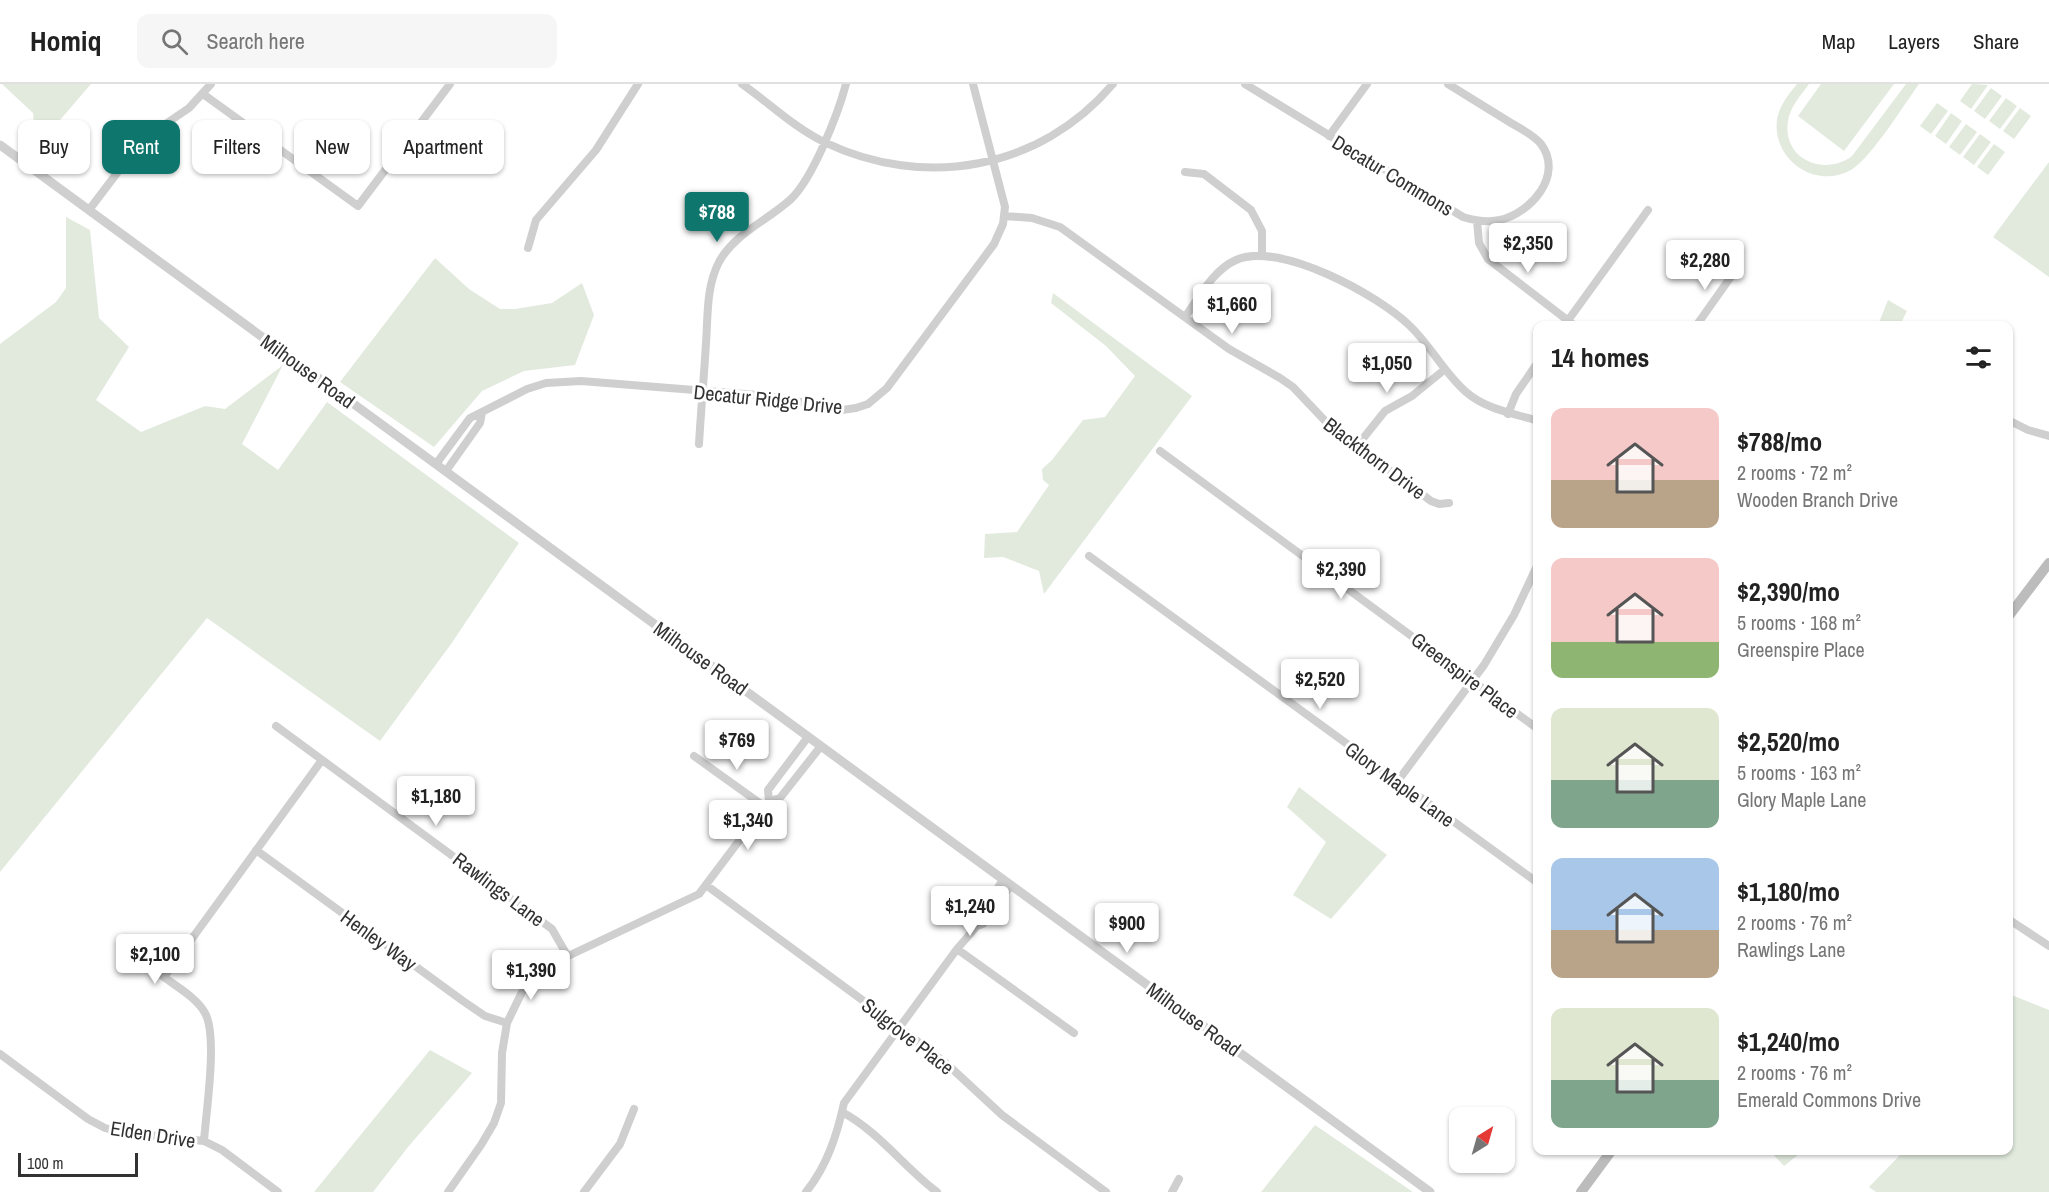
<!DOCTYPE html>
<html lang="en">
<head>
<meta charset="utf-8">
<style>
  :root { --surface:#fff; --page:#f6f6f6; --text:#222; --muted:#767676; --line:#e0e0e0; --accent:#0f766e }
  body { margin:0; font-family:"Archivo Narrow",sans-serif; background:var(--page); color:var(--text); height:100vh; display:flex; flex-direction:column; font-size:22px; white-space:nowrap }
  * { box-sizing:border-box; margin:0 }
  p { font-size:20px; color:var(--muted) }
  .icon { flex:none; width:33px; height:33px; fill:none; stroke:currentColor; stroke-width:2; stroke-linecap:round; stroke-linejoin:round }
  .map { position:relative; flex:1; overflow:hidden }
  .details { position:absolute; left:1533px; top:237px; width:480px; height:834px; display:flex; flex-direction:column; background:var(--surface); border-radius:12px; box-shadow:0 2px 4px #0004 }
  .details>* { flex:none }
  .banner { position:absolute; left:18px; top:36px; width:570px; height:54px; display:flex; gap:12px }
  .needle { width:39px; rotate:37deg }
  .buttons { position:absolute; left:1449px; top:1023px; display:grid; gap:12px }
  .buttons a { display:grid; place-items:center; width:66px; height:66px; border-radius:12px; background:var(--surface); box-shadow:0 2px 4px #0004; font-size:30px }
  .scale { position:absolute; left:18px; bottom:15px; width:120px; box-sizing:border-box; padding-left:6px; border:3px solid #323232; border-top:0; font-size:16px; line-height:21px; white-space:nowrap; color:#323232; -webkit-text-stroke:4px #fff; paint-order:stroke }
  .price { position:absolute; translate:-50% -51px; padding:0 14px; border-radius:6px; background:#fff; color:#222; font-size:20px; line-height:39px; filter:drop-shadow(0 2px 3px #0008) }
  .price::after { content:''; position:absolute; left:50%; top:36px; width:18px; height:14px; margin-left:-9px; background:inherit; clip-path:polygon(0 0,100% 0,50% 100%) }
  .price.selected { background:var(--accent); color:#fff }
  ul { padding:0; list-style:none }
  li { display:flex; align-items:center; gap:18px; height:150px; padding:0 18px }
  li span { display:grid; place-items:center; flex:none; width:168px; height:120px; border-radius:12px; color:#555 }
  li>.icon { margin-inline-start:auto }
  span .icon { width:72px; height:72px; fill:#fffc; stroke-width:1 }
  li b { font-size:26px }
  h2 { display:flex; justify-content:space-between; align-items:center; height:72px; padding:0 18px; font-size:26px }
  .chip { padding:0 21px; border-radius:12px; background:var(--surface); box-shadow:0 2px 4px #0004; font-size:21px; line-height:54px }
  .chip.selected { background:var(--accent); color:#fff }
  header { display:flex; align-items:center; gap:36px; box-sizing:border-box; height:84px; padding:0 30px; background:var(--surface); border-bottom:2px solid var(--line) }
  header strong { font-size:28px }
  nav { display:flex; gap:33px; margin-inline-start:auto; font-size:21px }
  .search { width:420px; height:54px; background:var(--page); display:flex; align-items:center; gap:15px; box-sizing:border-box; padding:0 21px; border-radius:12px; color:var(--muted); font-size:22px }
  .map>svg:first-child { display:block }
  .green { fill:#e2eade }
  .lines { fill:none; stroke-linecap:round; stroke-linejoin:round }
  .minor { stroke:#cfcfcf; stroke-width:8 }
  .tertiary { stroke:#cfcfcf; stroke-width:9 }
  .secondary { stroke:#bcbcbc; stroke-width:10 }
  .labels { text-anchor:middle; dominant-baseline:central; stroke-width:6; stroke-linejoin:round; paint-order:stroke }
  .street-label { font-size:20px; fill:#323232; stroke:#fff }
</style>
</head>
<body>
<header>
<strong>Homiq</strong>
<div class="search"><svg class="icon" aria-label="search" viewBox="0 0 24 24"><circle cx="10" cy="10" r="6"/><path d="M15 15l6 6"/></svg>Search here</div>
<nav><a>Map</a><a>Layers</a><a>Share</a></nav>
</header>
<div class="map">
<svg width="2049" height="1108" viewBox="0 0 2049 1108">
  <rect width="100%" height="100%" fill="#fff"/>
  <!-- green -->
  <path class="green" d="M 2,0 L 91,0 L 60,36 L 49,81 L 37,73 L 33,29 Z
    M 1797,0 L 1809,0 C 1801,11 1790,23 1788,37 C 1782,75 1824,93 1852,72 L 1906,0 L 1919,0 C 1904,21 1871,74 1851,86 C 1816,106 1772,76 1777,36 C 1779,22 1788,11 1797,0 Z
    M 1821,0 L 1894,0 L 1844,67 L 1798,32 Z
    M 1972,0 L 1988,1 L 1971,25 L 1960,17 Z
    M 1991,4 L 2002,12 L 1985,35 L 1974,27 Z
    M 2006,14 L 2017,22 L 2000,45 L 1989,37 Z
    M 1937,19 L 1948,27 L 1931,50 L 1920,42 Z
    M 2020,24 L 2031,32 L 2014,55 L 2003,47 Z
    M 1951,29 L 1962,37 L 1946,60 L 1935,52 Z
    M 1966,40 L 1977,48 L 1960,71 L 1949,63 Z
    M 1980,50 L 1991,58 L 1974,81 L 1963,73 Z
    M 1994,60 L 2005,68 L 1988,91 L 1977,83 Z
    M 2049,78 L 2049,193 L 1993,153 Z
    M 66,133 L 90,146 L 99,234 L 129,263 L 96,316 L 141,348 L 205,322 L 225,325 L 283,281 L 242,360 L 278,386 L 327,318 L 519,459 L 451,560 L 380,657 L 207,534 L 0,788 L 0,260 L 56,218 L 66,204 Z
    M 435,174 L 469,205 L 500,225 L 515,225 L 552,219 L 582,199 L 594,231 L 575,281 L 524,287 L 482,307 L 434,363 L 340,298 Z
    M 1053,209 L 1192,312 L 1044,510 L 1039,487 L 1003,473 L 984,474 L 985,450 L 1017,448 L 1049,401 L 1043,396 L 1042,385 L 1052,376 L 1083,336 L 1105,333 L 1135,292 L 1106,262 L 1051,219 Z
    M 1888,216 L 1907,227 L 1900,241 L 1878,241 Z
    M 1299,703 L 1387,771 L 1331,835 L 1293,811 L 1326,758 L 1287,723 Z
    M 2009,910 L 2049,926 L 2049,1108 L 1876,1108 L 1869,1103 L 1904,1067 L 2008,1066 Z
    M 430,966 L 472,989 L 408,1063 L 373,1108 L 314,1108 Z
    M 1315,1041 L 1413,1108 L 1261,1108 Z
    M 1770,1067 L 1803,1067 L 1784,1082 Z"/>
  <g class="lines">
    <!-- minor -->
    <path class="minor" d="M 742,0 C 769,19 795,44 824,58 C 924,106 1040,86 1113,0
      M 1245,0 L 1463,133 C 1476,137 1487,139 1500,136 C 1531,129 1564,91 1541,60 C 1534,51 1521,45 1511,39 C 1490,26 1469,13 1448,0
      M 203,10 L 358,122 L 450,0
      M 1329,52 L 1367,0
      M 1185,88 L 1204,90 L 1251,126 L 1262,147 L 1262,172
      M 89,126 L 142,56 L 189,24 L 211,0
      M 1004,132 L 1032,134 L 1060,143 L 1229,265 L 1280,294 L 1293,303 L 1329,341 L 1431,417 L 1439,420 L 1449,419
      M 1477,137 L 1479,159 L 1488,175 L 1575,242
      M 528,164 L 536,136 L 596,66 L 638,0
      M 1185,233 C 1199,214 1213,186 1236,176 C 1280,157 1378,211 1410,242 C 1431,262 1444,289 1466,308 C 1487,326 1513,329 1538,337
      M 1564,242 L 1648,126
      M 1696,242 L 1735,187
      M 1508,330 L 1516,310 L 1538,278
      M 2008,336 L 2028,346 L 2049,352
      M 699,360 C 701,326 704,293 706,259 C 708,232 706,203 719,178 C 735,149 767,137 791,115 C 813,94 838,30 846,0
      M 1357,362 L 1385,327 L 1412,312 L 1444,286
      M 1160,367 L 1538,645
      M 436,380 L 470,334 L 527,305 L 546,299 L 581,297 L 769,312 L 842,326 L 856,324 L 868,320 L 887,304 L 994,160 L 1003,140 L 1005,123 L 973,0
      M 446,387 L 480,339 L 482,329
      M 1089,472 L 1538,799
      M 276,642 L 552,845 L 567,871
      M 694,672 L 765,723
      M 1397,698 L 1484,581 L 1514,531 L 1538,480
      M 769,717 L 768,706 L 808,653
      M 256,766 L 463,917 L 485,932 L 507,939
      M 1003,796 L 977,835 L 977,842 L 983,840 L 1011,801
      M 706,801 L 899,943 L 948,981 L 1002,1031 L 1106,1108
      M 2008,835 L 2049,862
      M 125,864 L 164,893
      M 957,865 L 1074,949
      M 0,970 L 88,1035 L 105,1044 L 119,1048 L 204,1057 L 222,1066 L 278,1108
      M 842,1028 C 879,1048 904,1083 937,1108
      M 204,1057 C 206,1028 218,952 205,929 C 197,914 177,903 164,893 L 322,676
      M 448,1108 L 481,1061 L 494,1039 L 501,1019 L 502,969 L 507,939 L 522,908 L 547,882 L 699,810 L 769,717 L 780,714 L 821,662
      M 584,1108 L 620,1060 L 634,1025
      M 806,1108 C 827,1082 837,1051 844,1019 L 957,865 L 977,842
      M 1172,1108 L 1179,1095"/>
    <!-- tertiary -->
    <path class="tertiary" d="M 0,61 L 1430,1108"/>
    <!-- secondary -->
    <path class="secondary" d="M 2008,533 L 2049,479
      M 1581,1108 L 1612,1066"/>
  </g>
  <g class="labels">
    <!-- street labels -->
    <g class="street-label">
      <text transform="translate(1393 91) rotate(31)">Decatur Commons</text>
      <text transform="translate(308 287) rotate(36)">Milhouse Road</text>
      <text transform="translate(768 315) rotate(6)">Decatur Ridge Drive</text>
      <text transform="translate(1375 374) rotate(37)">Blackthorn Drive</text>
      <text transform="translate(701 574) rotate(36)">Milhouse Road</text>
      <text transform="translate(1465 591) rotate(37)">Greenspire Place</text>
      <text transform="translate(1400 700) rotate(36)">Glory Maple Lane</text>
      <text transform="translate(499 805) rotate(37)">Rawlings Lane</text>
      <text transform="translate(379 856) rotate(36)">Henley Way</text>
      <text transform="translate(1194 935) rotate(36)">Milhouse Road</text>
      <text transform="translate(908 952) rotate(38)">Sulgrove Place</text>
      <text transform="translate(153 1050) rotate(9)">Elden Drive</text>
    </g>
  </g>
</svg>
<div class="buttons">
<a><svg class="needle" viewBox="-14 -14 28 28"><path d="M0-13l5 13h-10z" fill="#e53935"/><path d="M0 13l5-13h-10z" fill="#767676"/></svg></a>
</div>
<div class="scale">100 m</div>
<b class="price selected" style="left:717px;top:159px">$788</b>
<b class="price" style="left:1528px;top:190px">$2,350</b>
<b class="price" style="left:1705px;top:207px">$2,280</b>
<b class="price" style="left:1232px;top:251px">$1,660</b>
<b class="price" style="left:1387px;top:310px">$1,050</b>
<b class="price" style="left:1341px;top:516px">$2,390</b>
<b class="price" style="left:1320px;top:626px">$2,520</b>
<b class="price" style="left:737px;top:687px">$769</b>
<b class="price" style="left:436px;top:743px">$1,180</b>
<b class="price" style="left:748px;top:767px">$1,340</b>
<b class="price" style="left:970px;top:853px">$1,240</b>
<b class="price" style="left:1127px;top:870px">$900</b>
<b class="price" style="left:155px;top:901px">$2,100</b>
<b class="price" style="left:531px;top:917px">$1,390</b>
<div class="banner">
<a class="chip">Buy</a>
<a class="chip selected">Rent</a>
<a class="chip">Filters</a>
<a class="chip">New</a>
<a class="chip">Apartment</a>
</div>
<section class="details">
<h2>14 homes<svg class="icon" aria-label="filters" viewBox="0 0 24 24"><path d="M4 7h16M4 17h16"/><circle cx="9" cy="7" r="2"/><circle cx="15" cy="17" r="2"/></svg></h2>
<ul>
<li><span style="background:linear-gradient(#f6c9c9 60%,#b9a48a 0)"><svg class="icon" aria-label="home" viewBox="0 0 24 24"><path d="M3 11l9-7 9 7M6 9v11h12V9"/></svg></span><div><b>$788/mo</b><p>2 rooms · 72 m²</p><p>Wooden Branch Drive</p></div></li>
<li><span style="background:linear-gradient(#f6c9c9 70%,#8fb573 0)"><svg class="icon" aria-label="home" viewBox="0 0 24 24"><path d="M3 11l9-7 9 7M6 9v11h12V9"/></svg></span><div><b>$2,390/mo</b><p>5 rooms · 168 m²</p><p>Greenspire Place</p></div></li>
<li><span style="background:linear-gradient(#dfe7d0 60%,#7fa58c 0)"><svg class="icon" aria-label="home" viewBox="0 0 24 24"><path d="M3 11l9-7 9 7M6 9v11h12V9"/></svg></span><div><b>$2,520/mo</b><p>5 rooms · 163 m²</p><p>Glory Maple Lane</p></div></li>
<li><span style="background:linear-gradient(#a9c7e8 60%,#b9a48a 0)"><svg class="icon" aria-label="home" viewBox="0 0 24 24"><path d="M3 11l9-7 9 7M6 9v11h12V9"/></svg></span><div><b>$1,180/mo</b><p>2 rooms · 76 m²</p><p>Rawlings Lane</p></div></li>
<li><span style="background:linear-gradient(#dfe7d0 60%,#7fa58c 0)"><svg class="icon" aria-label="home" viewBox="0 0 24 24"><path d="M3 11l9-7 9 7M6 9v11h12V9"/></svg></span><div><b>$1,240/mo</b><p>2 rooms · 76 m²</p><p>Emerald Commons Drive</p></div></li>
</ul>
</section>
</div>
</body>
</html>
